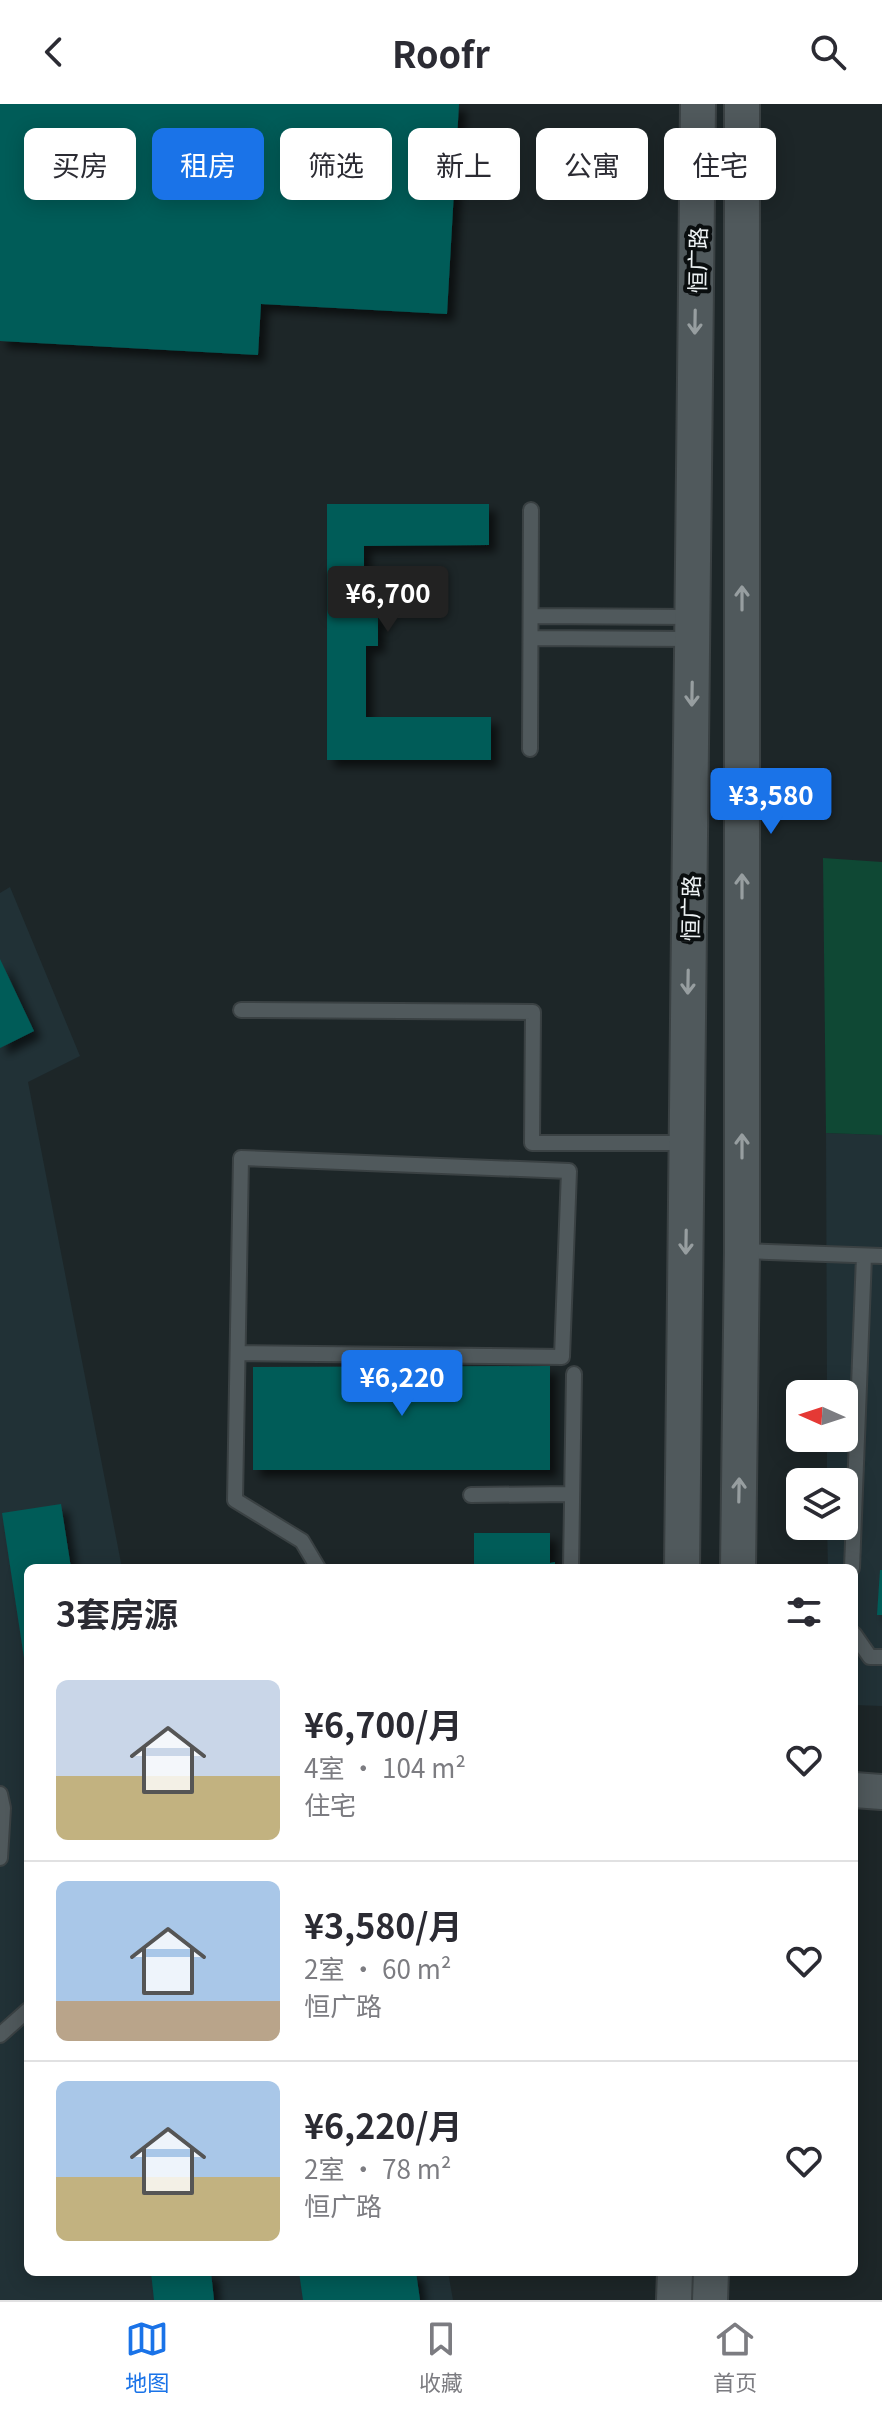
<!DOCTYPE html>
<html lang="zh">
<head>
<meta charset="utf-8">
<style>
  :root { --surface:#fff; --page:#f2f2f3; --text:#2b2b33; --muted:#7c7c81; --line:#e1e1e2; --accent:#1a73e8 }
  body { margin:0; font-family:Georgia,"Noto Sans SC",serif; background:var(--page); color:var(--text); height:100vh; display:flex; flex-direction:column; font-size:30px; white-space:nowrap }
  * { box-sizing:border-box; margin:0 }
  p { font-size:26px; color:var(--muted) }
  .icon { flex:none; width:44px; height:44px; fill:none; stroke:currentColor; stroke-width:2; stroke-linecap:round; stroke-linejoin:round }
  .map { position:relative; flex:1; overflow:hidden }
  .drawer { position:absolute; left:24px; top:1460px; width:834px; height:712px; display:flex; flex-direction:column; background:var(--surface); border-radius:12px; box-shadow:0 4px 20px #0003 }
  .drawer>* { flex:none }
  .top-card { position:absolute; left:24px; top:24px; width:834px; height:72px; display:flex; gap:16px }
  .needle { width:52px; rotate:273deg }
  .tools { position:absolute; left:786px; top:1276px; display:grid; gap:16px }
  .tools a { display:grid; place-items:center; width:72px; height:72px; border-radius:12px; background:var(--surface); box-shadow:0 4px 20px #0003; font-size:40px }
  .price { position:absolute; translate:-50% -68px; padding:0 18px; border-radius:8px; background:var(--accent); color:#fff; font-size:26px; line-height:52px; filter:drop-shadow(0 2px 4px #0008) }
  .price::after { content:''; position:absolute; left:50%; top:48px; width:24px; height:18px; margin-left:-12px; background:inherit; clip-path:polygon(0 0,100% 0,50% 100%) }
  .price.selected { background:#222; color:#fff }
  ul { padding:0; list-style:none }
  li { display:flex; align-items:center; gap:24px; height:200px; padding:0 32px }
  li+li { border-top:2px solid var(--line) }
  li span { display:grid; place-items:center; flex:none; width:224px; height:160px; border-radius:12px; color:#555 }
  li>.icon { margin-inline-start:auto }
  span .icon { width:96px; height:96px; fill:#fffc; stroke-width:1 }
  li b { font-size:34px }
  h2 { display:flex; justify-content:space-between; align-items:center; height:96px; padding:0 32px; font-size:34px }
  .chip { padding:0 28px; border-radius:12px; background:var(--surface); box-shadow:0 4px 20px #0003; font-size:28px; line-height:72px }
  .chip.selected { background:var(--accent); color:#fff }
  header { display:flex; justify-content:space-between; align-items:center; height:104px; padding:0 32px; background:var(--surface); font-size:36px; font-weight:700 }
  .tabs { display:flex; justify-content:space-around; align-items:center; height:112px; border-top:2px solid var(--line); background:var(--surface); font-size:22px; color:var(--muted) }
  .tabs a { display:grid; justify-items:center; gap:4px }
  .tabs .selected { color:var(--accent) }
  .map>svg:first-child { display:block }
  .built { fill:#213136 }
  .green { fill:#0f4834 }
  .building { fill:#035b58; filter:url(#shadow) }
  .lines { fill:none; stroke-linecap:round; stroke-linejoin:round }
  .service-casing { stroke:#3a4143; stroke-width:18 }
  .tertiary-casing { stroke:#3a4143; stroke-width:38 }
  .service { stroke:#50595c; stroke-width:14 }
  .tertiary { stroke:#50595c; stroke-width:34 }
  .oneway { stroke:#979ea0 }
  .labels { text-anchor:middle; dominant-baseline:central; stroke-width:8; stroke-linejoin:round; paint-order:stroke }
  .street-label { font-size:22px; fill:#edf2f4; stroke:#0a0e0f }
</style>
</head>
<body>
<header><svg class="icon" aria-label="back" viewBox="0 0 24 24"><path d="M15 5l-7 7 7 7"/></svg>Roofr<svg class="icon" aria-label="search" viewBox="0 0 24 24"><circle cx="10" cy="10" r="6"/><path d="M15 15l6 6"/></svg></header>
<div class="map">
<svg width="882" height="2196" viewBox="0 0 882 2196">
  <defs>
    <filter id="shadow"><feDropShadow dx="7" dy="7" stdDeviation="4" flood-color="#0009"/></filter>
  </defs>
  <rect width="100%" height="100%" fill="#1d2628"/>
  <!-- built -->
  <path class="built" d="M 10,783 L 80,952 L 28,978 L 122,1464 L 28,1464 L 28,2168 L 448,2168 L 453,2196 L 0,2196 L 0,789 Z
    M 826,1029 L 882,1031 L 882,1602 L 854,1601 L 854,1464 L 828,1464 L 827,1422 L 844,1422 L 844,1378 L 827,1378 L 827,1334 L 844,1334 L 844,1290 L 827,1290 Z"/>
  <!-- green -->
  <path class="green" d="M 823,754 L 882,758 L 882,1031 L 826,1029 Z"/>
  <!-- building -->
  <path class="building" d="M 0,0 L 459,0 L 447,210 L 261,200 L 258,251 L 0,237 Z
    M 327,400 L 489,400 L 489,441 L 364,442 L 364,509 L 378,509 L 378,542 L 366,542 L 366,613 L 491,613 L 491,656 L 327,656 Z
    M 0,855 L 34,927 L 0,944 Z
    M 550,1262 L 550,1366 L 253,1366 L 253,1263 Z
    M 61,1400 L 71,1464 L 28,1464 L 26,1567 L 2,1409 Z
    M 474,1429 L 550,1429 L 550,1459 L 555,1458 L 555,1464 L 474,1464 Z
    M 880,1466 L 882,1466 L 882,1511 L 877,1511 Z
    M 151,2168 L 211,2168 L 214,2196 L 154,2196 Z
    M 299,2168 L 416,2168 L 420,2196 L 303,2196 Z"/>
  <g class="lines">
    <!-- service casing -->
    <g class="service-casing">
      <path id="service" d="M 531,512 L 692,513
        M 531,534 L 692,535
        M 530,645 L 531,406
        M 241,906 L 533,908 L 532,1039 L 686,1039
        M 742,1147 L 882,1152
        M 238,1249 L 562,1253 L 569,1067 L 241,1054 L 235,1396 L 302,1437 L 318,1464
        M 471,1391 L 572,1390
        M 571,1464 L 574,1270
        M 852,1464 L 864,1152
        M 854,1530 L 870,1553 L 882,1553
        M 0,1690 L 3,1704 L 0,1754
        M 0,1931 L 28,1906"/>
    </g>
    <!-- tertiary casing -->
    <g class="tertiary-casing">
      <path id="tertiary" d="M 682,1464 L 698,0
        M 738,1464 L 742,1147 L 742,0
        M 854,1686 L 882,1688
        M 674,2196 L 675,2168
        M 710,2196 L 711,2168"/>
    </g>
    <!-- service -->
    <use href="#service" class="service"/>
    <!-- tertiary -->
    <use href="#tertiary" class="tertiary"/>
  </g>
  <!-- one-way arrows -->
  <defs><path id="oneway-shaft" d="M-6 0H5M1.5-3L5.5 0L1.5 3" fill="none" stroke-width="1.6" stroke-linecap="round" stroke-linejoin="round" transform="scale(2)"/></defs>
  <g class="oneway">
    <use href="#oneway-shaft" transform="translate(695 218) rotate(91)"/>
    <use href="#oneway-shaft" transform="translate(742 494) rotate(-90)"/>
    <use href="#oneway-shaft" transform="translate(692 590) rotate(91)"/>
    <use href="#oneway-shaft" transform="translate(742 782) rotate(-90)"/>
    <use href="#oneway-shaft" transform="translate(688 878) rotate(91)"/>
    <use href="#oneway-shaft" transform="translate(742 1042) rotate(-90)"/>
    <use href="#oneway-shaft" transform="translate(686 1138) rotate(91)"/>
    <use href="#oneway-shaft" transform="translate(739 1386) rotate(-89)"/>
  </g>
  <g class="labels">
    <!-- street labels -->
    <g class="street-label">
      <text transform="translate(696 156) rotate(-89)">恒广路</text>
      <text transform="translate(689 804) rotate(-89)">恒广路</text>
    </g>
  </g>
</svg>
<div class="tools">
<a><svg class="needle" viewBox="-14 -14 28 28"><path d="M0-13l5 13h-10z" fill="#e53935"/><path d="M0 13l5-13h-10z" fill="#7c7c81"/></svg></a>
<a><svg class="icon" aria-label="layers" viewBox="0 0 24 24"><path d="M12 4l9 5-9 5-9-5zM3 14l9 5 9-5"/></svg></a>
</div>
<b class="price selected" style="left:388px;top:530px">¥6,700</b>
<b class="price" style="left:771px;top:732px">¥3,580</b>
<b class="price" style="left:402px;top:1314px">¥6,220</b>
<div class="top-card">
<a class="chip">买房</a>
<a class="chip selected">租房</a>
<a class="chip">筛选</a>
<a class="chip">新上</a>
<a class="chip">公寓</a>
<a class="chip">住宅</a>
</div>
<section class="drawer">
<h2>3套房源<svg class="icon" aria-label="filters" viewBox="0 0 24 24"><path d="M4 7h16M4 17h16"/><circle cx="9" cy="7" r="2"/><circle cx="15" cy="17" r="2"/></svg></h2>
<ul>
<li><span style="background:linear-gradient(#c9d6e8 60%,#c2b280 0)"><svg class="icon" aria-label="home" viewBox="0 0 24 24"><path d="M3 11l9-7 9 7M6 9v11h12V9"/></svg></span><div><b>¥6,700/月</b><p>4室 · 104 m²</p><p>住宅</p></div><svg class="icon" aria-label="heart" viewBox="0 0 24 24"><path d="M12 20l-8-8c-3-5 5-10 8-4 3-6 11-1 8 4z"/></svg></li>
<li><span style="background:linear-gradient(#a9c7e8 75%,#b9a48a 0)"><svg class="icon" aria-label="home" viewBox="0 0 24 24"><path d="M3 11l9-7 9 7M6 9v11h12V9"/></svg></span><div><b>¥3,580/月</b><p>2室 · 60 m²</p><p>恒广路</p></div><svg class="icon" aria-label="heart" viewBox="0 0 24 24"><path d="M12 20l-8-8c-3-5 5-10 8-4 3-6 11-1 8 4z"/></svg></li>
<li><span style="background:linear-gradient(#a9c7e8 60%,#c2b280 0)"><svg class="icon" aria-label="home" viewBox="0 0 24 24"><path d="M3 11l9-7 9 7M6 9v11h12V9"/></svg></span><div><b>¥6,220/月</b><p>2室 · 78 m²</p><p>恒广路</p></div><svg class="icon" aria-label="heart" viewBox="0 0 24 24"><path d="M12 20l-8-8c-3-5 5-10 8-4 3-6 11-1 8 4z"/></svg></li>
</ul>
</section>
</div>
<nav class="tabs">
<a class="selected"><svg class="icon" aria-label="map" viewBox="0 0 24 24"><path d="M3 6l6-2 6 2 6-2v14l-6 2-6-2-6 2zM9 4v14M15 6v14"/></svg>地图</a>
<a><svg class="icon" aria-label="saved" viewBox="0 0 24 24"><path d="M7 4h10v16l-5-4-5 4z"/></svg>收藏</a>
<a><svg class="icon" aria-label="home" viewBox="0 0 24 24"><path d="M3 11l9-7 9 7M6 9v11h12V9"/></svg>首页</a>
</nav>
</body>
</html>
